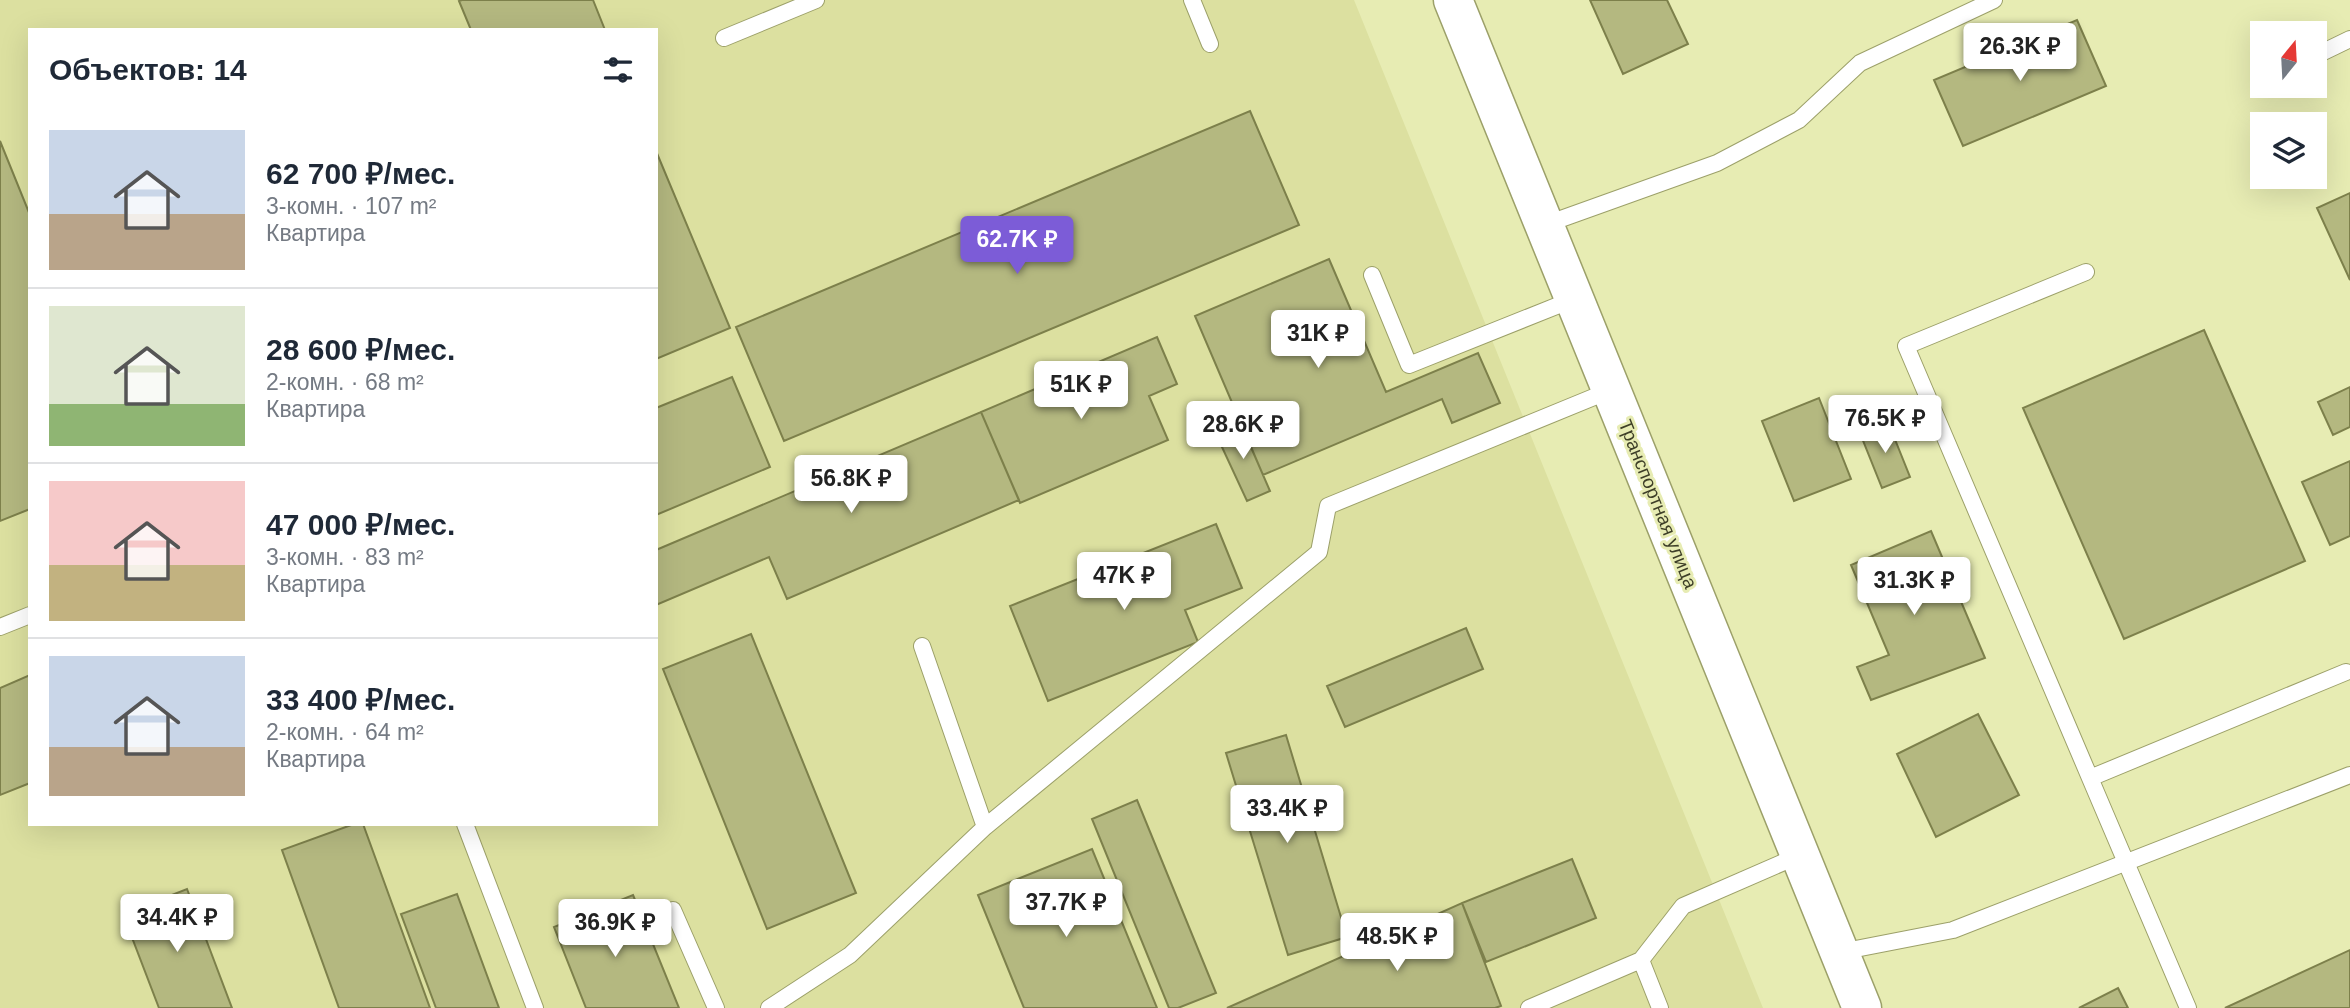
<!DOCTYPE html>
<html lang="ru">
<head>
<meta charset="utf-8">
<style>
  :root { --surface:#fff; --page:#f6f6f7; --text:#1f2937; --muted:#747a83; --line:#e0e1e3; --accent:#7c5cd7 }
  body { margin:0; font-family:Arial,sans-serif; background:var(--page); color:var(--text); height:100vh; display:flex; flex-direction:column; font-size:26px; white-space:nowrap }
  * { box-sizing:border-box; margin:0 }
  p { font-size:23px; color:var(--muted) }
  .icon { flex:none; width:38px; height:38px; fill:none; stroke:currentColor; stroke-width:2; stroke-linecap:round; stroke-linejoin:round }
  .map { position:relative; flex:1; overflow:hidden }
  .panel { position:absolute; left:28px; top:28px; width:630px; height:798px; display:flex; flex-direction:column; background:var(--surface); border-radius:0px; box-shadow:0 7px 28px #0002 }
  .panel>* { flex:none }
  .needle { width:46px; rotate:18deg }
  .fabs { position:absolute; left:2250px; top:21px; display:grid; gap:14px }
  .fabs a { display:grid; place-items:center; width:77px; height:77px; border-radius:0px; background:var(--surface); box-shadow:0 7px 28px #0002; font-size:35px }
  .price { position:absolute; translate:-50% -60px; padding:0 16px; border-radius:7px; background:#fff; color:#222; font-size:23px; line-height:46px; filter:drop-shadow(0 2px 4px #0008) }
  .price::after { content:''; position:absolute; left:50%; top:42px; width:21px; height:16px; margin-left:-10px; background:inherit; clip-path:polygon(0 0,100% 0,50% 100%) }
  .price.active { background:var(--accent); color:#fff }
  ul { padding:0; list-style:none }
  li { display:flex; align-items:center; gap:21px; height:175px; padding:0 21px }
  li+li { border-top:2px solid var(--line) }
  li span { display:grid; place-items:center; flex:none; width:196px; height:140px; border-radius:0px; color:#555 }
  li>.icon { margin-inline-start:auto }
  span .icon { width:84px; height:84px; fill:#fffc; stroke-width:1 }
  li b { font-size:30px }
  h2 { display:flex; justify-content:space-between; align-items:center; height:84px; padding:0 21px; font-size:30px }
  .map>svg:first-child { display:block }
  .built { fill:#dce0a0; fill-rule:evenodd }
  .building { fill:#b4b880; stroke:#7d804b; stroke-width:2 }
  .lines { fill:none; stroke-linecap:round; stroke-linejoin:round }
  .lane-casing { stroke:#9ca069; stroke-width:18 }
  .secondary-casing { stroke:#9ca069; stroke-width:41 }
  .lane { stroke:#fff; stroke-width:16 }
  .secondary { stroke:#fff; stroke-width:38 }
  .labels { text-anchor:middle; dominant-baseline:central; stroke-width:6; stroke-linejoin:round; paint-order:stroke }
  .street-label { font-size:19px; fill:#3e3f28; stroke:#e7ecb3 }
</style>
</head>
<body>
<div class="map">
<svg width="2350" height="1008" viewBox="0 0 2350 1008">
  <rect width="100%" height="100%" fill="#e7ecb3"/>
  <!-- built -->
  <path class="built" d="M 0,0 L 1354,0 L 1763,1008 L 0,1008 ZM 30,30 L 656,30 L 656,824 L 30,824 Z"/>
  <!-- building -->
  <path class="building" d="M 462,0 L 593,0 L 605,30 L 471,30 L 459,1 Z
    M 1590,0 L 1667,0 L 1688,44 L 1623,74 Z
    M 2077,20 L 2106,86 L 1963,146 L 1934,80 Z
    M 1250,111 L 1299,225 L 784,441 L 736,327 Z
    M 0,141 L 30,215 L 30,509 L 0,521 Z
    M 656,151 L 730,328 L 656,359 Z
    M 2350,193 L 2350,280 L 2317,208 Z
    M 1329,259 L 1386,392 L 1478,353 L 1500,403 L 1452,423 L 1442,399 L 1263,475 L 1195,316 Z
    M 2204,330 L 2305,561 L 2124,639 L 2023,408 Z
    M 1157,337 L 1177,384 L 1149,396 L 1168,440 L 1020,503 L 981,412 Z
    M 732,377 L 770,467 L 656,515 L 656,408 Z
    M 2350,387 L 2350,427 L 2333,435 L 2318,402 Z
    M 1819,398 L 1851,479 L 1794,501 L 1762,421 Z
    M 981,412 L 1019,500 L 787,599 L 769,557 L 656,605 L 656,550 Z
    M 1240,422 L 1270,491 L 1247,501 L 1215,432 Z
    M 1888,422 L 1910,477 L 1882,488 L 1860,433 Z
    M 2350,461 L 2350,536 L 2330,545 L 2302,482 Z
    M 1216,524 L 1242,588 L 1185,610 L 1198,642 L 1048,701 L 1010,606 Z
    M 1931,531 L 1985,658 L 1871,700 L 1857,667 L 1889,655 L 1851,565 Z
    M 1466,628 L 1483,669 L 1345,727 L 1327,686 Z
    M 751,634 L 856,893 L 767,929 L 663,669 Z
    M 30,675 L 30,783 L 0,795 L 0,688 Z
    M 1978,714 L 2019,795 L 1936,837 L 1897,754 Z
    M 1286,735 L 1347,937 L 1288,955 L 1226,753 Z
    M 1137,800 L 1216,993 L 1178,1008 L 1169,1008 L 1092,819 Z
    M 354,824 L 363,824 L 430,1008 L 339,1008 L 282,850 Z
    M 1092,849 L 1157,1008 L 1024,1008 L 978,895 Z
    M 1572,859 L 1596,918 L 1486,962 L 1462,903 Z
    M 187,889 L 232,1008 L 159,1008 L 123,914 Z
    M 457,894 L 499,1008 L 436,1008 L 401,914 Z
    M 633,895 L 679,1008 L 586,1008 L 554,927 Z
    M 1462,903 L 1501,1006 L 1495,1008 L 1227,1008 Z
    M 2350,950 L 2350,1008 L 2225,1008 Z
    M 2118,988 L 2128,1008 L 2079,1008 Z"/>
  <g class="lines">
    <!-- lane casing -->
    <g class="lane-casing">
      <path id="lane" d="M 1192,0 L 1210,44
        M 724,38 L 816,0
        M 2315,56 L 2350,39
        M 1544,225 L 1717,163 L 1799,120 L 1860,63 L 1994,0
        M 2086,272 L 1906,346 L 2090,778
        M 1372,275 L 1409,365 L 1574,299
        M 0,627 L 30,615
        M 922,646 L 985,827
        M 465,824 L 535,1008
        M 673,910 L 716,1008
        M 1840,952 L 1953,930 L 2350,775
        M 769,1008 L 850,955 L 985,827 L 1319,552 L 1328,506 L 1611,390
        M 1529,1008 L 1641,960
        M 1660,1008 L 1641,960 L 1683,906 L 1800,855
        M 2188,1008 L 2090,778 L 2346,672"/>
    </g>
    <!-- secondary casing -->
    <g class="secondary-casing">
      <path id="secondary" d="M 1453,0 L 1862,1008"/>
    </g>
    <!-- lane -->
    <use href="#lane" class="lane"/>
    <!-- secondary -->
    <use href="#secondary" class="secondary"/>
  </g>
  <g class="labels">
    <!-- street labels -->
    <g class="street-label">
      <text transform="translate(1658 504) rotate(68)">Транспортная улица</text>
    </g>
  </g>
</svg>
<div class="fabs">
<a><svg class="needle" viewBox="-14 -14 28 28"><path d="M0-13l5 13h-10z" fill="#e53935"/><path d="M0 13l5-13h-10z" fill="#747a83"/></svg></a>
<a><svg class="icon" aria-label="layers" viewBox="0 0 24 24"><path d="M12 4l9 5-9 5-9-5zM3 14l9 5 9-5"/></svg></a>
</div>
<b class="price" style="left:2020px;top:83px">26.3K ₽</b>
<b class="price active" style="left:1017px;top:276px">62.7K ₽</b>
<b class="price" style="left:1318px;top:370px">31K ₽</b>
<b class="price" style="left:1081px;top:421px">51K ₽</b>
<b class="price" style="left:1885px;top:455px">76.5K ₽</b>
<b class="price" style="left:1243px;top:461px">28.6K ₽</b>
<b class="price" style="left:851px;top:515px">56.8K ₽</b>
<b class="price" style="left:1124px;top:612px">47K ₽</b>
<b class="price" style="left:1914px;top:617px">31.3K ₽</b>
<b class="price" style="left:1287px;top:845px">33.4K ₽</b>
<b class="price" style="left:1066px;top:939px">37.7K ₽</b>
<b class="price" style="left:177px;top:954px">34.4K ₽</b>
<b class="price" style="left:615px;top:959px">36.9K ₽</b>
<b class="price" style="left:1397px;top:973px">48.5K ₽</b>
<section class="panel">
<h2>Объектов: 14<svg class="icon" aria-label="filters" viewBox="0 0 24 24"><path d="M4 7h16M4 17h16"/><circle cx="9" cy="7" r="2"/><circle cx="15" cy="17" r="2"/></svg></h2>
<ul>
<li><span style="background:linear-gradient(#c9d6e8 60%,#b9a48a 0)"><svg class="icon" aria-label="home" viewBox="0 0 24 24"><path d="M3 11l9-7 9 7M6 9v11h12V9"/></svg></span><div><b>62 700 ₽/мес.</b><p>3-комн. · 107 m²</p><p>Квартира</p></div></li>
<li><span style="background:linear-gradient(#dfe7d0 70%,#8fb573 0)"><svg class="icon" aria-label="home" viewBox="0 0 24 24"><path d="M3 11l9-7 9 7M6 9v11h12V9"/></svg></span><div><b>28 600 ₽/мес.</b><p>2-комн. · 68 m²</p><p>Квартира</p></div></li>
<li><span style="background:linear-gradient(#f6c9c9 60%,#c2b280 0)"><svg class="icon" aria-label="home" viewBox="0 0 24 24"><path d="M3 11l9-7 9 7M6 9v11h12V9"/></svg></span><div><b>47 000 ₽/мес.</b><p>3-комн. · 83 m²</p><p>Квартира</p></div></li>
<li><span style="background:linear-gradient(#c9d6e8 65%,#b9a48a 0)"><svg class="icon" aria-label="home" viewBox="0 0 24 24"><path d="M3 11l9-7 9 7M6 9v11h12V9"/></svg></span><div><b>33 400 ₽/мес.</b><p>2-комн. · 64 m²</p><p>Квартира</p></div></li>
</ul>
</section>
</div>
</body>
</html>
